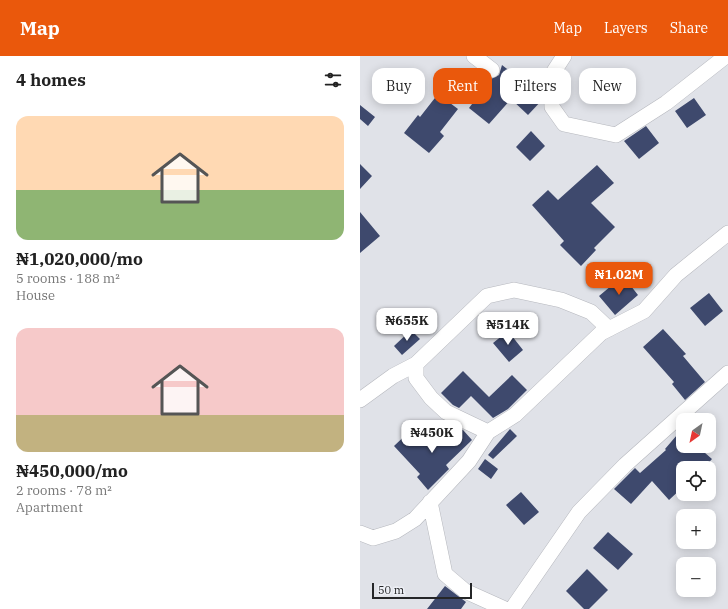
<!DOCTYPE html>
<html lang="en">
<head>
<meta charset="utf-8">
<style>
  :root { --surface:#fff; --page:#f6f6f6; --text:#222; --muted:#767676; --accent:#ea580c }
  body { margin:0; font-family:"IBM Plex Serif",serif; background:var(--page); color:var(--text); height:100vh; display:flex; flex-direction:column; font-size:15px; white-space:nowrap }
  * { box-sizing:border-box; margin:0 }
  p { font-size:13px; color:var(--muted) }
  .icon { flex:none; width:22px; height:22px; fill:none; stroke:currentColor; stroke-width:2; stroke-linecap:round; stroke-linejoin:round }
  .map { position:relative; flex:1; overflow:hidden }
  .drawer { display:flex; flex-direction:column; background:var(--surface); width:360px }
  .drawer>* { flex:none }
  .guide { position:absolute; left:12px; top:12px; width:296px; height:36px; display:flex; gap:8px }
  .needle { width:26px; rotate:213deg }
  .controls { position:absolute; left:316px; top:357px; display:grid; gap:8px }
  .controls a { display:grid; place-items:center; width:40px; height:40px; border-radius:8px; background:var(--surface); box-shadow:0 2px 10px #0003; font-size:20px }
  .scale { position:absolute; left:12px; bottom:10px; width:100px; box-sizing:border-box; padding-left:4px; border:2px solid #252628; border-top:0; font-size:11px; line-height:14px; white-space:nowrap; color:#252628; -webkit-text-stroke:3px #edeff5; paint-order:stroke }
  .price { position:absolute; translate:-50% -34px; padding:0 9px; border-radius:8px; background:#fff; color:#222; font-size:13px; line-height:26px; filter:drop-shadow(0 1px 2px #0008) }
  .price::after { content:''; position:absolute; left:50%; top:24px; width:12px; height:9px; margin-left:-6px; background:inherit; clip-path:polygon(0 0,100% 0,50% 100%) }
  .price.on { background:var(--accent); color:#fff }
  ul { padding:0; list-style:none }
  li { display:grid; align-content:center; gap:8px; height:212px; padding:0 16px }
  li span { display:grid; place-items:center; height:124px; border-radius:12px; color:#555 }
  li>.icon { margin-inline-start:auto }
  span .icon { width:72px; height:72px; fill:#fffc; stroke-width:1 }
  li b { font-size:17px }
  h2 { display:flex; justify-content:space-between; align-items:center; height:48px; padding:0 16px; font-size:17px }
  .pill { padding:0 14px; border-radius:12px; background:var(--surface); box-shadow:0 2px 10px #0003; font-size:14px; line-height:36px }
  .pill.on { background:var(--accent); color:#fff }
  header { display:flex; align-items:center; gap:24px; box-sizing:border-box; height:56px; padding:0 20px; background:var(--accent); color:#fff }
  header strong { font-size:19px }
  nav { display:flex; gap:22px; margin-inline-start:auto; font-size:14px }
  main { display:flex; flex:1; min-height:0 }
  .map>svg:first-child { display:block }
  .building { fill:#3e496d }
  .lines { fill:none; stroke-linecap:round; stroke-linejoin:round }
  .street-casing { stroke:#b6b8be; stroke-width:16 }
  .street { stroke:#fff; stroke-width:15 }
</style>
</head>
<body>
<header>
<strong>Map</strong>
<nav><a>Map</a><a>Layers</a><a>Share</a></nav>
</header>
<main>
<section class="drawer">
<h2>4 homes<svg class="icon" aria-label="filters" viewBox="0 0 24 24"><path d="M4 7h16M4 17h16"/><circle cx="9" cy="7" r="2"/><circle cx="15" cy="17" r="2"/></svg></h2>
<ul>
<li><span style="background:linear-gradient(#ffd9b3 60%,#8fb573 0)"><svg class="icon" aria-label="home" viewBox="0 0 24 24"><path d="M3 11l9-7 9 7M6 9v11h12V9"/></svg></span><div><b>₦1,020,000/mo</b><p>5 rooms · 188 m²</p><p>House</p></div></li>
<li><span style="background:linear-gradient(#f6c9c9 70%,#c2b280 0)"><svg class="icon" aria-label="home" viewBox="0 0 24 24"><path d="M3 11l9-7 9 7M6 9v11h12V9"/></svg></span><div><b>₦450,000/mo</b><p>2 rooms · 78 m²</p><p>Apartment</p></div></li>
</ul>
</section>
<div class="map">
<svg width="368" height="553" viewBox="0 0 368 553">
  <rect width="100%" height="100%" fill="#e0e2e8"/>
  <!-- building -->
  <path class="building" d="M 142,9 L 165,27 L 167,25 L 183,40 L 183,43 L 168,59 L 151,43 L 129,68 L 109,52 L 131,23 L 139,19 Z
    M 78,38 L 98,53 L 80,76 L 84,80 L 69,97 L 44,77 L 58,59 L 60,61 Z
    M 334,42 L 346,59 L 327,72 L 315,55 Z
    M 0,49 L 15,61 L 8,70 L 0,63 Z
    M 286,70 L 299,87 L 279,103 L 264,85 Z
    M 171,75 L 185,90 L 170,105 L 156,91 Z
    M 0,108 L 12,120 L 0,133 Z
    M 237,109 L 254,127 L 231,147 L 255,171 L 234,192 L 236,194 L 221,210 L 200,189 L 204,185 L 172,149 L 188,134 L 198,144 Z
    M 0,156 L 20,180 L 0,197 Z
    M 263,220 L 278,239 L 255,259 L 239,240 Z
    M 349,237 L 363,255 L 345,270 L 330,252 Z
    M 303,273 L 326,298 L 323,300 L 345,326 L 325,344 L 312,328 L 314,326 L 283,291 Z
    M 51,274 L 60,283 L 42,299 L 34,290 Z
    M 148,275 L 163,294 L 149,306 L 133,287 Z
    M 103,315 L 129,341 L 152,319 L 167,334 L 148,353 L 133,362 L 111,340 L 99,352 L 93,349 L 81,337 Z
    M 95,370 L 103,374 L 112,384 L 86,409 L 89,413 L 68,434 L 57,421 L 60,418 L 34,390 L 52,373 L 70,392 Z
    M 323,372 L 323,390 L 337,390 L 352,403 L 344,412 L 323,412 L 323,431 L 309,444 L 292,425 L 271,448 L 254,433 L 275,412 L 280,417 L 306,394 L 305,393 Z
    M 150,373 L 157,380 L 133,403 L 128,399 Z
    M 125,403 L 138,413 L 131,423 L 118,413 Z
    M 161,436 L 179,456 L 164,469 L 146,449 Z
    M 248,476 L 273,498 L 258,514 L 233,492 Z
    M 227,513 L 248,534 L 229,553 L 224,553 L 206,535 Z
    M 85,530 L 106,546 L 101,553 L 67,553 Z"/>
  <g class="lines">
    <!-- street casing -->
    <g class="street-casing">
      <path id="street" d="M 114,0 L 132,14
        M 204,0 L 191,20 L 192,51 L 204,68 L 256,79 L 306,47 L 366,0
        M 249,273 L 231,256 L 201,244 L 154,234 L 127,240 L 56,308 L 56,322 L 71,342 L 86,356 L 128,376 L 155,359 L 241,277 L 284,255 L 316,219 L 368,177
        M 0,344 L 33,320 L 56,308
        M 70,446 L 85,518 L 105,535 L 145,553
        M 0,477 L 13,482 L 36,475 L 55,463 L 109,405 L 128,376
        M 152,553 L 219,456 L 265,409 L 368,317"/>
    </g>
    <!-- street -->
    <use href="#street" class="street"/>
  </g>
</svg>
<div class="controls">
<a><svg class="needle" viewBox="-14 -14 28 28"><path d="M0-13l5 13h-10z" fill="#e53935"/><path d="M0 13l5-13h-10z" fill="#767676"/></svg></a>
<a><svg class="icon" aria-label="locate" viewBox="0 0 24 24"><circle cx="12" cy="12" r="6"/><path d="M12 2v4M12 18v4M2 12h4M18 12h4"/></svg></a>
<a>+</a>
<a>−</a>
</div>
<div class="scale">50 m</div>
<b class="price on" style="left:259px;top:240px">₦1.02M</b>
<b class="price" style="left:47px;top:286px">₦655K</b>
<b class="price" style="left:148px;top:290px">₦514K</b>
<b class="price" style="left:72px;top:398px">₦450K</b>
<div class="guide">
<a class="pill">Buy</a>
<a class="pill on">Rent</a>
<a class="pill">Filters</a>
<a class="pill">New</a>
</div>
</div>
</main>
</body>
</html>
